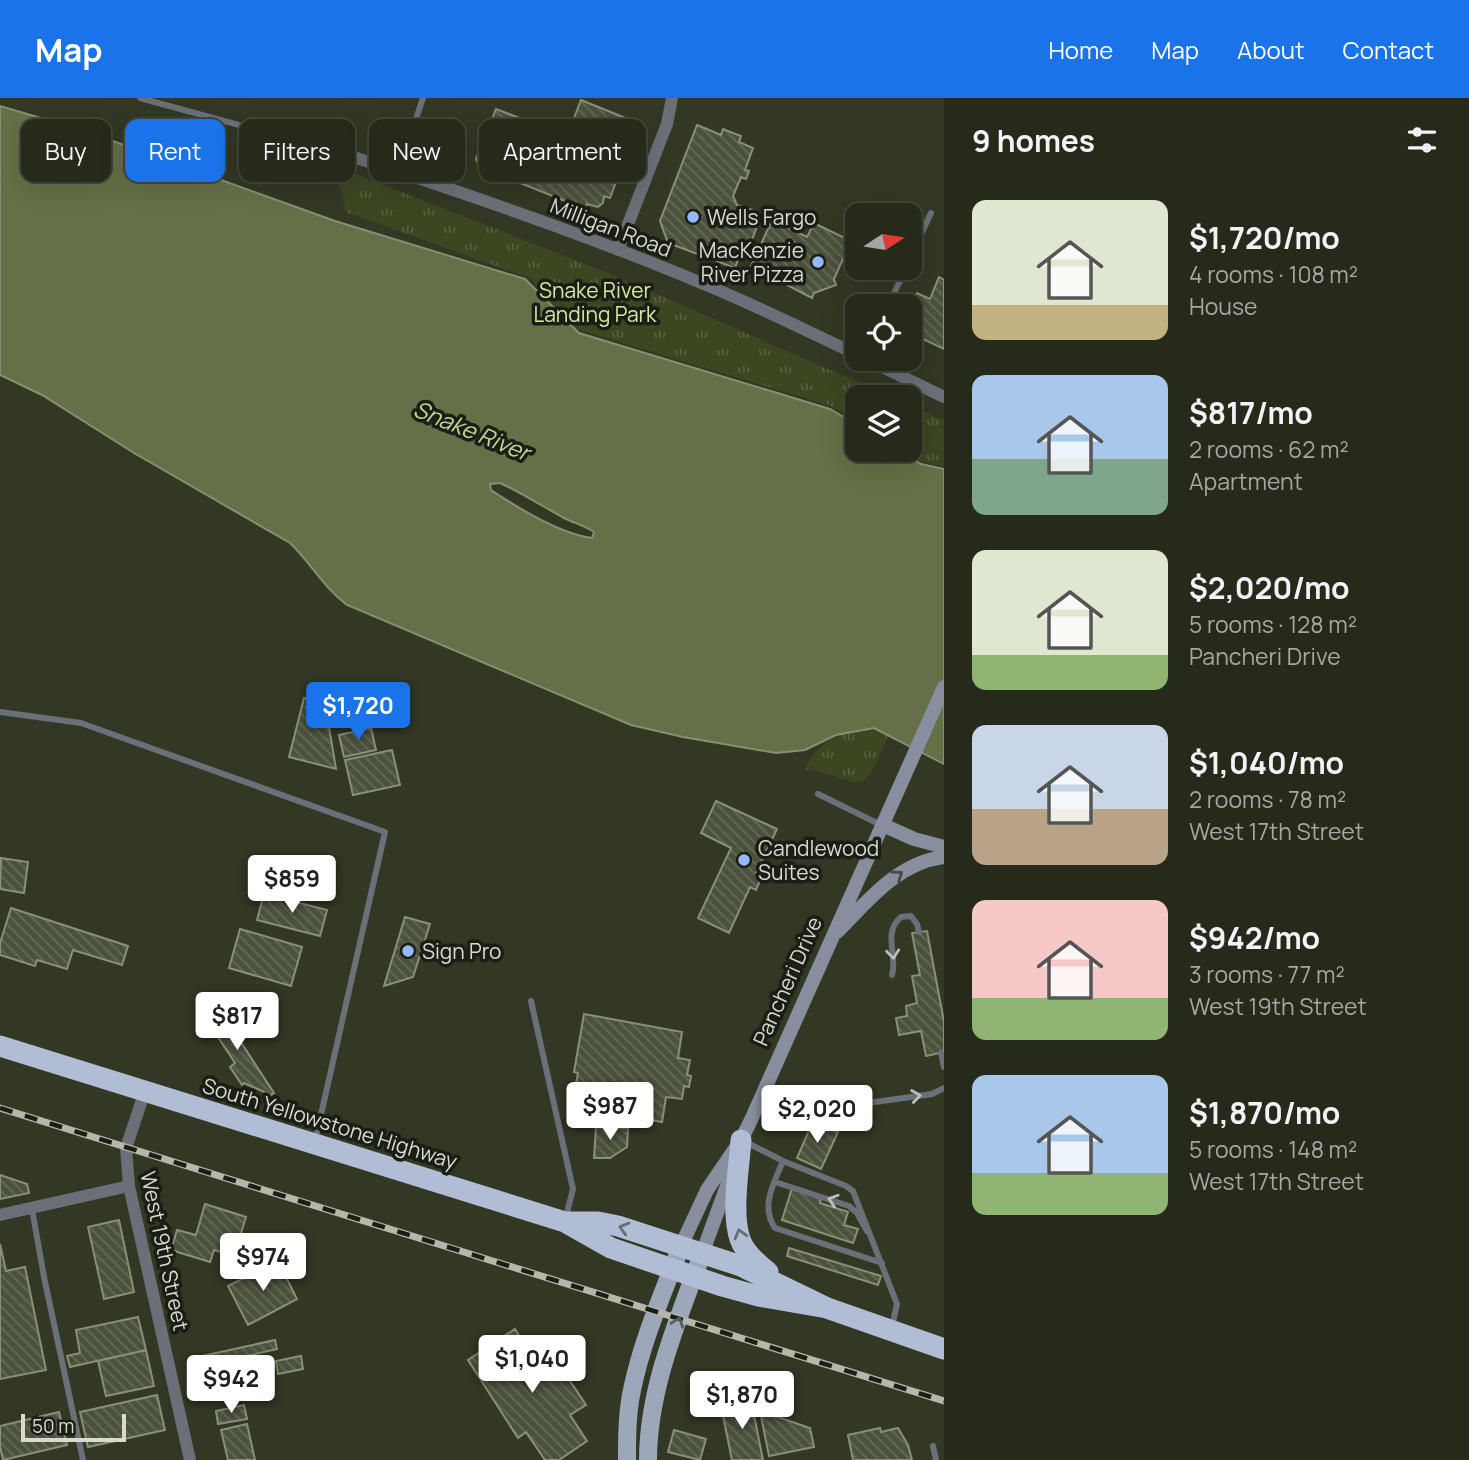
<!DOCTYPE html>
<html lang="en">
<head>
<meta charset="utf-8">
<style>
  :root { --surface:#262a1b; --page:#2e3224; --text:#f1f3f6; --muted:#a4a7a3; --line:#42463a; --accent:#1a73e8 }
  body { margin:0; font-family:Manrope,sans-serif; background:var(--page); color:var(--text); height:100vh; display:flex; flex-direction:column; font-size:26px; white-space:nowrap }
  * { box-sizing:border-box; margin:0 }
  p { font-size:23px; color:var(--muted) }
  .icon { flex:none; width:38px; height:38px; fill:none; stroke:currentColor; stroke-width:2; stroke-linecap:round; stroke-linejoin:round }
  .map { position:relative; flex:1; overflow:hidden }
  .sheet { display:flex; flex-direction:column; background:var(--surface); width:525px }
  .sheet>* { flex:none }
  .top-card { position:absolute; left:21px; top:21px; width:665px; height:63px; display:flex; gap:14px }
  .needle { width:46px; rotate:78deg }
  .tools { position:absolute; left:845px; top:105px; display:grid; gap:14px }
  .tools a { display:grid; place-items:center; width:77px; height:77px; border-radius:14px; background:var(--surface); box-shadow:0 7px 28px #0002,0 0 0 2px var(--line); font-size:35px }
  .scale { position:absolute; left:21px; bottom:18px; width:105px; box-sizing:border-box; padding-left:7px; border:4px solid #d7dbce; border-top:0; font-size:19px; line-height:24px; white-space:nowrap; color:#d7dbce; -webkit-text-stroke:5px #1b1e15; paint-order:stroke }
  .price { position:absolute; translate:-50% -60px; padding:0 16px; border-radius:7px; background:#fff; color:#222; font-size:23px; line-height:46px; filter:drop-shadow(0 2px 4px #0008) }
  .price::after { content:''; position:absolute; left:50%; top:42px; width:21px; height:16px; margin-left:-10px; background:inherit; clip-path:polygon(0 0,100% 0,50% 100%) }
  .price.on { background:var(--accent); color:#fff }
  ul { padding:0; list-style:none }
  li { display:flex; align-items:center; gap:21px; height:175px; padding:0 28px }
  li span { display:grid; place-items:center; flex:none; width:196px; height:140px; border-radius:14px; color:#555 }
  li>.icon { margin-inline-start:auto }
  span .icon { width:84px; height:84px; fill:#fffc; stroke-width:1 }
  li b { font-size:30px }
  h2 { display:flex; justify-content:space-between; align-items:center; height:84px; padding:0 28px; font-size:30px }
  .tag { padding:0 24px; border-radius:14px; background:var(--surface); box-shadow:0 7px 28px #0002,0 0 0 2px var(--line); font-size:24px; line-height:63px }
  .tag.on { background:var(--accent); color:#fff }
  header { display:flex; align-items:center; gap:42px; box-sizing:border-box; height:98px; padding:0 35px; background:var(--accent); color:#fff }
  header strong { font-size:33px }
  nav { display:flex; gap:38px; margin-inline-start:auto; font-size:24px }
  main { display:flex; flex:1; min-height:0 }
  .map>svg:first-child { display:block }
  .park { fill:url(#park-tufts) }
  .water { fill:#647047; stroke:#869070; stroke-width:2; fill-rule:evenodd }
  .building { fill:url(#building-back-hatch); stroke:#889078; stroke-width:2 }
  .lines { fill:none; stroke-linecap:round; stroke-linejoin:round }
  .lane { stroke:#6a6f78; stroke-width:6 }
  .street { stroke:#6a6f78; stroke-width:12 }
  .secondary { stroke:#878e9d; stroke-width:14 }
  .primary { stroke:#9da7ba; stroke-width:18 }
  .highway { stroke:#b1bdd4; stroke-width:21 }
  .rail-casing { stroke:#b4b8aa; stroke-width:7 }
  .rail { stroke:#1b1e15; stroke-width:4.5; stroke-dasharray:13; stroke-linecap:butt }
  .oneway { stroke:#464b4b }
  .oneway2 { stroke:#bcc0b8 }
  .oneway3 { stroke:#666e74 }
  .oneway4 { stroke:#565c5f }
  .poi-dot { fill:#94b7fd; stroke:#1b1e15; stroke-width:2.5 }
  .labels { text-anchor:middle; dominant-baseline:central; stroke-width:7; stroke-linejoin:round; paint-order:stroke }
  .poi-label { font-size:21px; fill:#d7dbce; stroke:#1b1e15; text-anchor:start }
  .street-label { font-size:21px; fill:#d7dbce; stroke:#1b1e15 }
  .park-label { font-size:21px; fill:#d3e8a3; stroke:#1b1e15 }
  .water-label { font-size:23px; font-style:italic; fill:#c2d692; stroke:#1b1e15 }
</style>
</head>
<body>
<header>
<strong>Map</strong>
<nav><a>Home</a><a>Map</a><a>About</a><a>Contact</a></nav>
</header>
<main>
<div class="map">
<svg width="944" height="1362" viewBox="0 0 944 1362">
  <defs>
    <pattern id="park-tufts" width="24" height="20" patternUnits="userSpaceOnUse" patternTransform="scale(1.75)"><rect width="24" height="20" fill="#3c4621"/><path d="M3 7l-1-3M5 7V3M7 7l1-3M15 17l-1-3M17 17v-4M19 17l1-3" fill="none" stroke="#576040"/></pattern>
    <pattern id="building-back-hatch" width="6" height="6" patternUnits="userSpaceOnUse" patternTransform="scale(1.75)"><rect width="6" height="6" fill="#4b523c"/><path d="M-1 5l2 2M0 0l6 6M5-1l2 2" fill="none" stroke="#646a57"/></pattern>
  </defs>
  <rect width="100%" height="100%" fill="#323824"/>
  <!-- park -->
  <path class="park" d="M 335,68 L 613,177 L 892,299 L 858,299 L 857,325 L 831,308 L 580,232 L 552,216 L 532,181 L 346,114 Z
    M 910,307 L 944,323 L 944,368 L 921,364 L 902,352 L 910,352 Z
    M 874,630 L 888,638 C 858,708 866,681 805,671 C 821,639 841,636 874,630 Z"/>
  <!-- water -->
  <path class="water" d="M 0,8 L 85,33 L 335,123 L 525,181 L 579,235 L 830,311 L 857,327 L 858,352 L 897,352 L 921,366 L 944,371 L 944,666 L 874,630 L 836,637 L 805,652 L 776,655 L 683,639 L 631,627 L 347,507 C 324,490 311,465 290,445 L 134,355 L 42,297 L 0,277 ZM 500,385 C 522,395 542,408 564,420 C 574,425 585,428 594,434 L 592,440 C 560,436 518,410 491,392 L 490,386 Z"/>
  <!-- building -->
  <path class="building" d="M 581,2 L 638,25 L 610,100 L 604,98 L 603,105 L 598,109 L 587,106 L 585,111 L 480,69 L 476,61 L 496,11 L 567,38 Z
    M 697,27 L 721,37 L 723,31 L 741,38 L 739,44 L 753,50 L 745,72 L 749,73 L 746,81 L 741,79 L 733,98 L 737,107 L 755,113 L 750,128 L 756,131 L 749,150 L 743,147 L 735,170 L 668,145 L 660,123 Z
    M 772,122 L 807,139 L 814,125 L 851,143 L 834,181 L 836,187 L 814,195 L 812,200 L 751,168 Z
    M 939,179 L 944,182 L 944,251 L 921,240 L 919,244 L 910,239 L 910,209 L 917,195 L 930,201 Z
    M 304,600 L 325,605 L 336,671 L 289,659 Z
    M 371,630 L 376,652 L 344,659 L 339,637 Z
    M 392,652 L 400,687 L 353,697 L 345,662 Z
    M 716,703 L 777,731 L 756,775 L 762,778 L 756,792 L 750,789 L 729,835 L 698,820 L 731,750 L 701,735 Z
    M 1,760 L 28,764 L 24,795 L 0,791 Z
    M 264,796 L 327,812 L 320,838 L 257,822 Z
    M 11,810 L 128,848 L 122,867 L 73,852 L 67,871 L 37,862 L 35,868 L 0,857 L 0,845 Z
    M 405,819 L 430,826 L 413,879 L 384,888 Z
    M 240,831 L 302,849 L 291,888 L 229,870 Z
    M 927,833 L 944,924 L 944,954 L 926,958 L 921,933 L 899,937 L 896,920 L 907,918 L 906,908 L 917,905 L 912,878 L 920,877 L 912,835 Z
    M 216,906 L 274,995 L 271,997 L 244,985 L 242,987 L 230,969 L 235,965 L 202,915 Z
    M 584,916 L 682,934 L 678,960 L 690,962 L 687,977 L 691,978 L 689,989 L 684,988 L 682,1001 L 666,999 L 662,1024 L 591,1011 L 590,1017 L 571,1014 L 578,975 L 574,974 Z
    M 813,1023 L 838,1034 L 821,1071 L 797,1060 Z
    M 596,1029 L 628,1030 L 627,1049 L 610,1060 L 594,1060 Z
    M 0,1077 L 27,1086 L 29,1095 L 0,1101 Z
    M 792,1090 L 821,1100 L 820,1105 L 848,1114 L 844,1127 L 858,1131 L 853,1145 L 782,1122 Z
    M 205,1106 L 246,1119 L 234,1158 L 214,1152 L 210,1164 L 171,1152 L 177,1132 L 196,1137 Z
    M 119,1122 L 134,1194 L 104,1201 L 88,1129 Z
    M 0,1146 L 6,1173 L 25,1169 L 46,1272 L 0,1281 Z
    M 789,1150 L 881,1178 L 878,1187 L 787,1158 Z
    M 278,1163 L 297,1201 L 248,1227 L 228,1188 Z
    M 138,1219 L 146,1252 L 70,1269 L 67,1258 L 80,1255 L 76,1232 Z
    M 515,1231 L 533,1260 L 548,1250 L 586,1307 L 570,1317 L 587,1343 L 559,1362 L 545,1362 L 526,1334 L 518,1340 L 468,1262 Z
    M 275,1242 L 277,1251 L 228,1262 L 234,1290 L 201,1297 L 193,1260 Z
    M 146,1252 L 154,1288 L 106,1298 L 98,1263 Z
    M 301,1258 L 303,1271 L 278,1276 L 276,1263 Z
    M 157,1297 L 165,1332 L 88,1349 L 80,1314 Z
    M 751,1302 L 763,1362 L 732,1362 L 721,1308 Z
    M 244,1307 L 247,1321 L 218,1326 L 216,1313 Z
    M 760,1313 L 810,1330 L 814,1349 L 769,1358 Z
    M 59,1314 L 67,1347 L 3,1362 L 0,1349 L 0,1328 Z
    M 247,1326 L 255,1362 L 228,1362 L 221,1332 Z
    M 880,1330 L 881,1334 L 898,1330 L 908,1347 L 912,1362 L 853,1362 L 848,1337 Z
    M 674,1332 L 706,1341 L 700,1362 L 668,1354 Z"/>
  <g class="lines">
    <!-- lane -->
    <path class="lane" d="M 140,0 L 338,54
      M 398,74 L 423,0
      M 910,160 L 931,115
      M 888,208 L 906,170
      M 0,614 L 81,625 L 385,734 L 315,1043
      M 818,696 L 881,727
      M 892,877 C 898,857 882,835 901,819 L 911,818 L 917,826 L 919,834
      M 531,903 L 573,1091 L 566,1119
      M 941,955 L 944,969
      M 837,1002 L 861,1006 L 932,996 L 944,990
      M 744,1043 L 783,1063 L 846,1088 L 853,1093 L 897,1206 L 892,1229
      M 783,1063 C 774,1085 760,1108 775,1130 L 882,1165
      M 775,1084 L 849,1108 L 857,1115 L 867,1133
      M 32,1111 L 44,1179 L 83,1362
      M 933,1348 L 936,1362"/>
    <!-- street -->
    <path class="street" d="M 338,54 C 466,95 594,139 718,192 C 765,212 811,235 858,257
      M 618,152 L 667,26 L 672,0
      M 866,261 L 944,299
      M 145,993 L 126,1050 L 129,1088 L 190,1362
      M 0,1117 L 129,1088"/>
    <!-- secondary -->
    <path class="secondary" d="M 883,727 L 914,741 L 944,749
      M 837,834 C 868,803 897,765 944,759
      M 681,1148 L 707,1092 L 741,1042 L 751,1022 L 944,589
      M 702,1156 L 731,1077"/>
    <!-- primary -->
    <path class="primary" d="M 627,1362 C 627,1339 627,1315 632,1292 C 642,1243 663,1195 681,1148
      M 648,1362 C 648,1291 678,1222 702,1156"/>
    <!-- highway -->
    <path class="highway" d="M 0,948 L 565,1124 L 611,1150 L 722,1188 L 758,1198 L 827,1210
      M 741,1042 C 739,1071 731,1114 740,1141 C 744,1154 758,1166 768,1174
      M 565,1124 L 598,1124 L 618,1128 L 741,1168 L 827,1210 L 944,1251"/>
    <!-- rail casing -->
    <g class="rail-casing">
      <path id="rail" d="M 0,1010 L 944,1303"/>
    </g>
    <!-- rail -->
    <use href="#rail" class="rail"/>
  </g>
  <!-- one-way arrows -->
  <defs><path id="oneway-chevron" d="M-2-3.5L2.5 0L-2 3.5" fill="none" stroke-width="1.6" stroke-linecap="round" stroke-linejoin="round" transform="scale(1.75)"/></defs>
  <use class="oneway" href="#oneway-chevron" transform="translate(898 777) rotate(-35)"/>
  <g class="oneway2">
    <use href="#oneway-chevron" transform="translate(893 856) rotate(84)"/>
    <use href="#oneway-chevron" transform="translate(916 998) rotate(-8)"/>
    <use href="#oneway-chevron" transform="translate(833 1102) rotate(-162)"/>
  </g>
  <g class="oneway3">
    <use href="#oneway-chevron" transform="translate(624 1130) rotate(-164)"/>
    <use href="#oneway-chevron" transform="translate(740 1136) rotate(-106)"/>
  </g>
  <use class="oneway4" href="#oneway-chevron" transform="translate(678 1224) rotate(-71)"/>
  <!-- markers -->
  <g class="poi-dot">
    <circle cx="693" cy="119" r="7"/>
    <circle cx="818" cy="164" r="7"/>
    <circle cx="744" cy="762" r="7"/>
    <circle cx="408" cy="853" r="7"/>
  </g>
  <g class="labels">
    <!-- poi labels -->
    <g class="poi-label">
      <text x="707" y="119">Wells Fargo</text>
      <text x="804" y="152" text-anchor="end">MacKenzie<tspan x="804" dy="24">River Pizza</tspan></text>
      <text x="758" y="750">Candlewood<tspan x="758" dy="24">Suites</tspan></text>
      <text x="422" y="853">Sign Pro</text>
    </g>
    <!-- street labels -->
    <g class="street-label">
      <text transform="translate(611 129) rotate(21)">Milligan Road</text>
      <text transform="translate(787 883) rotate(-66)">Pancheri Drive</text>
      <text transform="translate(330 1025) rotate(17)">South Yellowstone Highway</text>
      <text transform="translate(165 1153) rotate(78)">West 19th Street</text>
    </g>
    <!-- park labels -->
    <g class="park-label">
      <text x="595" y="192">Snake River<tspan x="595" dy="24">Landing Park</tspan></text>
    </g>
    <!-- water labels -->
    <g class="water-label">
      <text transform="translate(472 332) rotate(22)">Snake River</text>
    </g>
  </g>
</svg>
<div class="tools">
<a><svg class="needle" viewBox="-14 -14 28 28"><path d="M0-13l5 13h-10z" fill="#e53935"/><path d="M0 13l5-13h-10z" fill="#a4a7a3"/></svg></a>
<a><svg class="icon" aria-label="locate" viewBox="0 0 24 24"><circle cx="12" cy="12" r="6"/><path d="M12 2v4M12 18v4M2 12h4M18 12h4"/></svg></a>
<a><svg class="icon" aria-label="layers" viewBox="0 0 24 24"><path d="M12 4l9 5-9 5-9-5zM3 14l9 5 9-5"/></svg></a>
</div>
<div class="scale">50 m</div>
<b class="price on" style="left:358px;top:644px">$1,720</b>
<b class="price" style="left:292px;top:817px">$859</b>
<b class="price" style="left:237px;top:954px">$817</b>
<b class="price" style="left:610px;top:1044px">$987</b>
<b class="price" style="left:817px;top:1047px">$2,020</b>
<b class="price" style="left:263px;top:1195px">$974</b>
<b class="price" style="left:532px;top:1297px">$1,040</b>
<b class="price" style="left:231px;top:1317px">$942</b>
<b class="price" style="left:742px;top:1333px">$1,870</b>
<div class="top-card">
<a class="tag">Buy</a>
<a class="tag on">Rent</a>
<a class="tag">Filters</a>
<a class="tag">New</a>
<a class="tag">Apartment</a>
</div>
</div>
<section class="sheet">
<h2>9 homes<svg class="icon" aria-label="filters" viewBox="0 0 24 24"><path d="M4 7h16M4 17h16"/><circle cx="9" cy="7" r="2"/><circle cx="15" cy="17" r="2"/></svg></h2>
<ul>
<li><span style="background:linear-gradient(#dfe7d0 75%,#c2b280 0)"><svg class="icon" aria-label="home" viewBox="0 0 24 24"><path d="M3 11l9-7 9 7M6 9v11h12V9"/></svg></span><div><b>$1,720/mo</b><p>4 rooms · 108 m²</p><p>House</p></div></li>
<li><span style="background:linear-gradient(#a9c7e8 60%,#7fa58c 0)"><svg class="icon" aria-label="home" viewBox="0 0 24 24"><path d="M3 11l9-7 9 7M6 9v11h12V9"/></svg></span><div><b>$817/mo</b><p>2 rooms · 62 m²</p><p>Apartment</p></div></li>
<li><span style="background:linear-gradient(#dfe7d0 75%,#8fb573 0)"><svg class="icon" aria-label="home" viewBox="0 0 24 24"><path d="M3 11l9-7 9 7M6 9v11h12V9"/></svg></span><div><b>$2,020/mo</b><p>5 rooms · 128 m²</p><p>Pancheri Drive</p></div></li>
<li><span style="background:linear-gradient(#c9d6e8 60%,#b9a48a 0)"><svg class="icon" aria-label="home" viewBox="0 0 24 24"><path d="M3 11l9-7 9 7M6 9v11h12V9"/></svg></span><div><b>$1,040/mo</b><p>2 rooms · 78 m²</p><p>West 17th Street</p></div></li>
<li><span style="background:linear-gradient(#f6c9c9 70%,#8fb573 0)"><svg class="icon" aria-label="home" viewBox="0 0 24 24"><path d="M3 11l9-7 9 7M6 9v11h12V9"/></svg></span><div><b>$942/mo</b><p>3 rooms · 77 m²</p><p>West 19th Street</p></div></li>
<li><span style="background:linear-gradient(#a9c7e8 70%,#8fb573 0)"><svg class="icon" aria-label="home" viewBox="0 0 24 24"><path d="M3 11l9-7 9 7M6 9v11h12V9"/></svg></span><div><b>$1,870/mo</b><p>5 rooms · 148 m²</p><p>West 17th Street</p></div></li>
</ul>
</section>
</main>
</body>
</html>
